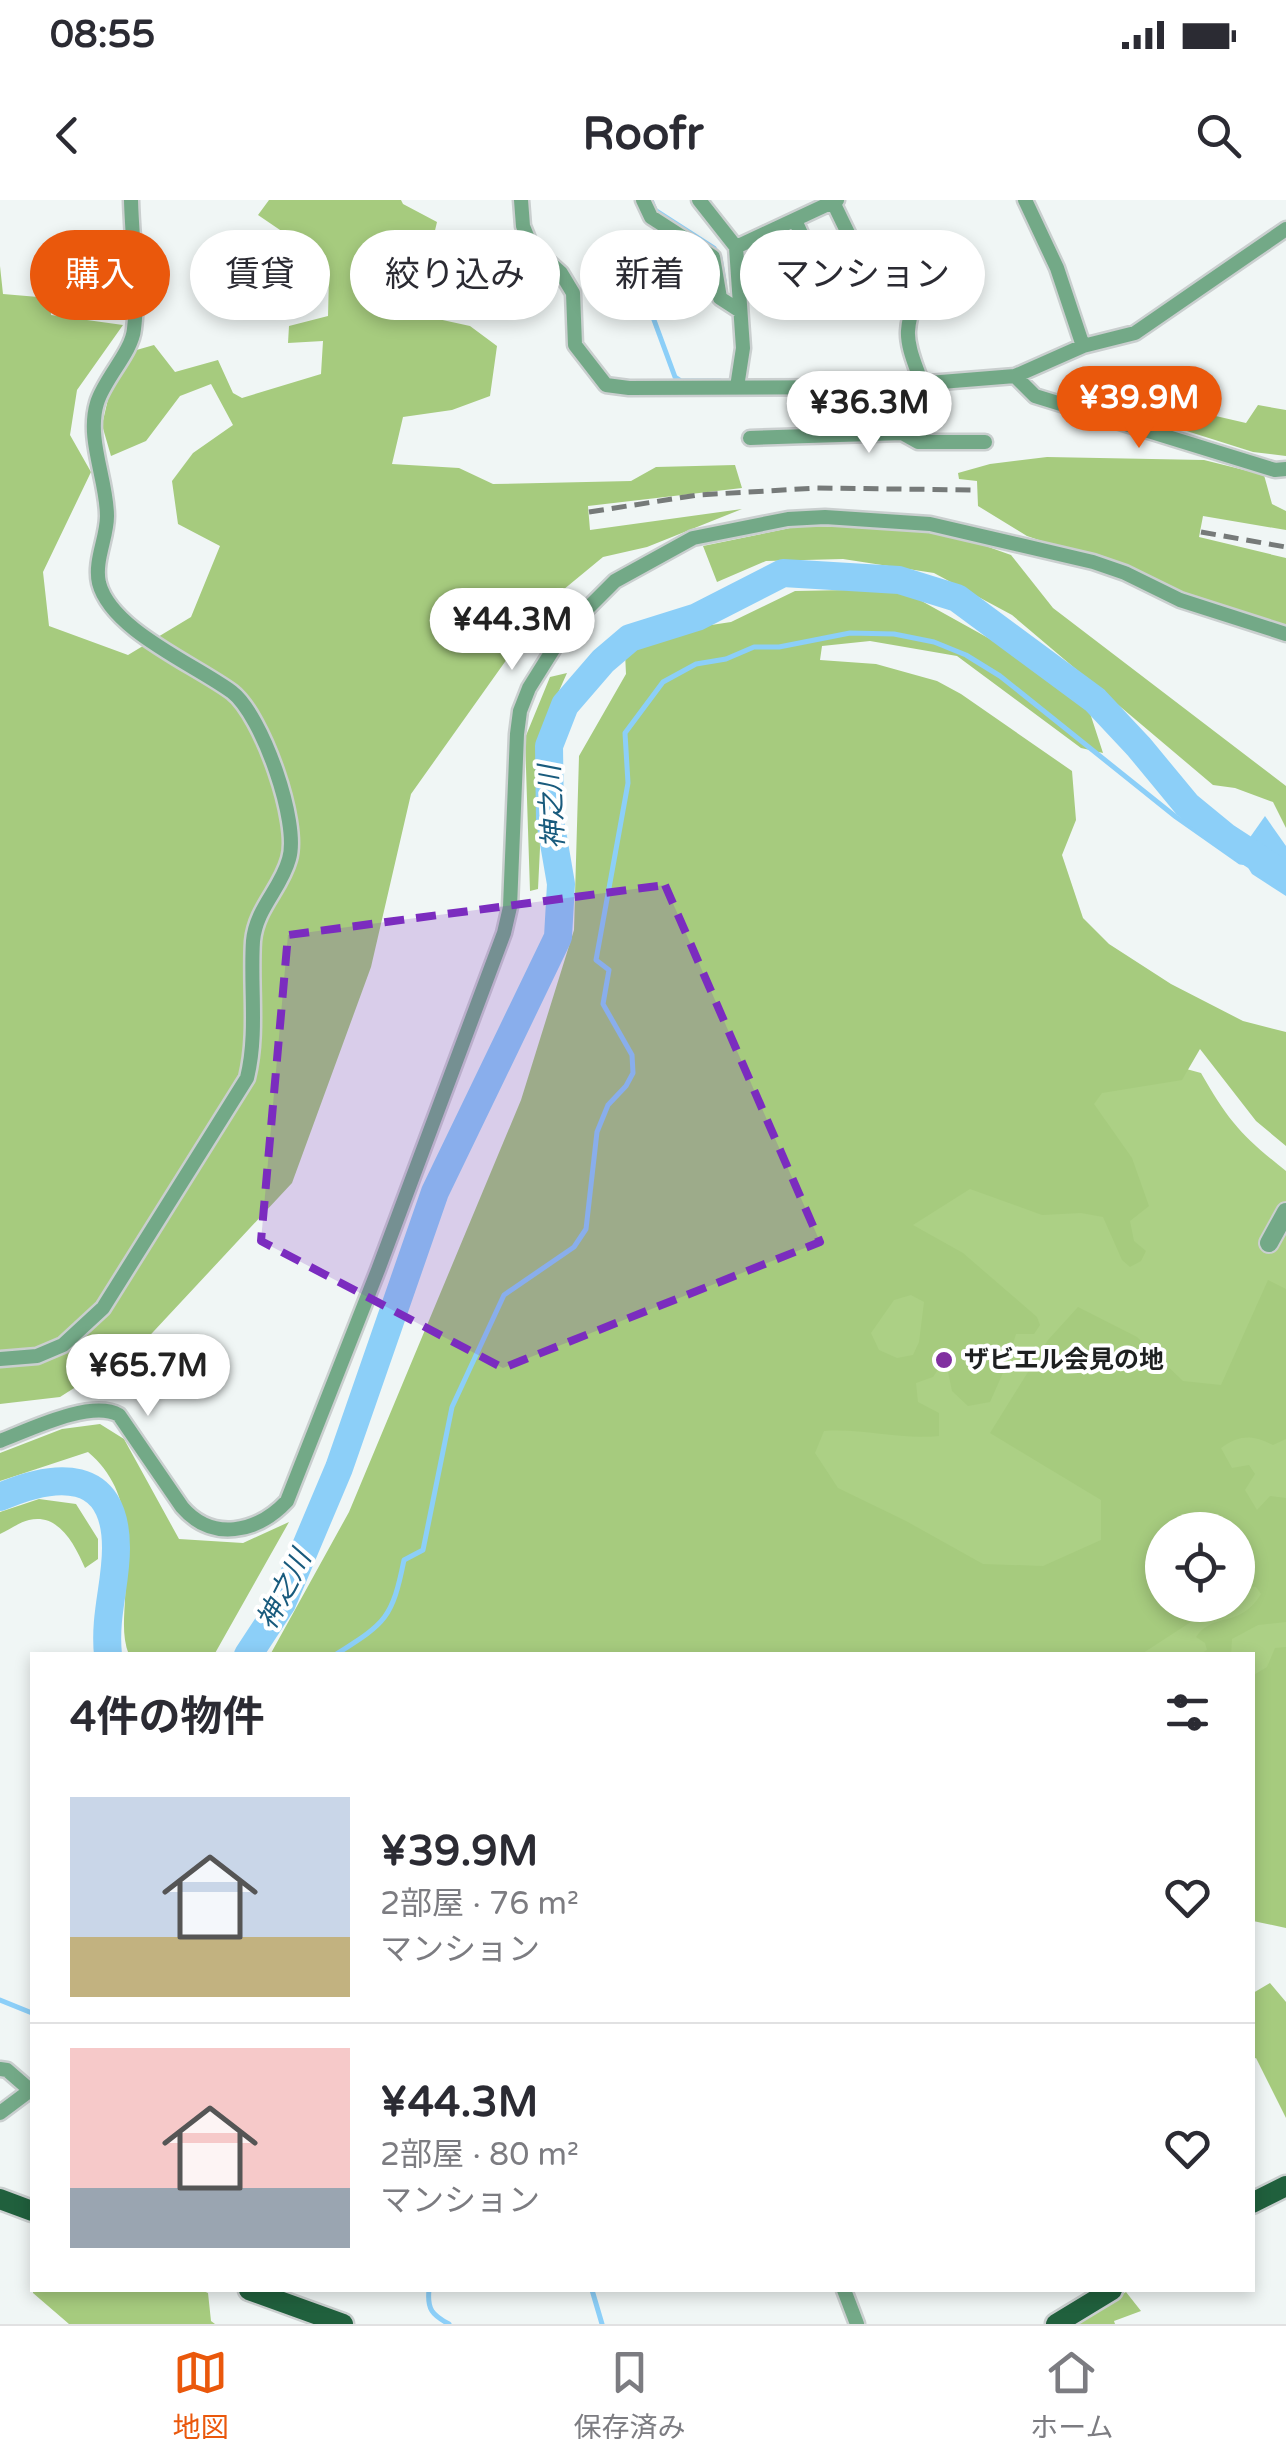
<!DOCTYPE html>
<html lang="ja">
<head>
<meta charset="utf-8">
<style>
  :root { --surface:#fff; --page:#f7f7f7; --text:#2b2b33; --muted:#7c7c81; --line:#e1e1e2; --accent:#ea580c }
  body { margin:0; font-family:"Varela Round","Noto Sans JP",sans-serif; background:var(--page); color:var(--text); height:100vh; display:flex; flex-direction:column; font-size:38px; white-space:nowrap }
  * { box-sizing:border-box; margin:0 }
  p { font-size:32px; color:var(--muted) }
  .icon { flex:none; width:55px; height:55px; fill:none; stroke:currentColor; stroke-width:2; stroke-linecap:round; stroke-linejoin:round }
  .map { position:relative; flex:1; overflow:hidden }
  .panel { position:absolute; left:30px; top:1452px; width:1225px; height:640px; display:flex; flex-direction:column; background:var(--surface); border-radius:0px; box-shadow:0 5px 15px #0003 }
  .panel>* { flex:none }
  .hud { position:absolute; left:30px; top:30px; width:1228px; height:90px; display:flex; gap:20px }
  .fabs { position:absolute; left:1145px; top:1312px; display:grid; gap:20px }
  .fabs a { display:grid; place-items:center; width:110px; height:110px; border-radius:50%; background:var(--surface); box-shadow:0 5px 15px #0003; font-size:50px }
  .price { position:absolute; translate:-50% -85px; padding:0 22px; border-radius:35px; background:#fff; color:#222; font-size:32px; line-height:65px; filter:drop-shadow(0 2px 5px #0008) }
  .price::after { content:''; position:absolute; left:50%; top:60px; width:30px; height:22px; margin-left:-15px; background:inherit; clip-path:polygon(0 0,100% 0,50% 100%) }
  .price.active { background:var(--accent); color:#fff }
  ul { padding:0; list-style:none }
  li { display:flex; align-items:center; gap:30px; height:250px; padding:0 40px }
  li+li { border-top:2px solid var(--line) }
  li span { display:grid; place-items:center; flex:none; width:280px; height:200px; border-radius:0px; color:#555 }
  li>.icon { margin-inline-start:auto }
  span .icon { width:120px; height:120px; fill:#fffc; stroke-width:1 }
  li b { font-size:42px }
  h2 { display:flex; justify-content:space-between; align-items:center; height:120px; padding:0 40px; font-size:42px }
  .chip { padding:0 35px; border-radius:45px; background:var(--surface); box-shadow:0 5px 15px #0003; font-size:35px; line-height:90px }
  .chip.active { background:var(--accent); color:#fff }
  .status { display:flex; justify-content:space-between; align-items:center; height:70px; padding:0 50px; background:var(--surface); direction:ltr }
  .status svg { height:28px; fill:currentColor }
  header { display:flex; justify-content:space-between; align-items:center; height:130px; padding:0 40px; background:var(--surface); font-size:45px; font-weight:700 }
  .tab-bar { display:flex; justify-content:space-around; align-items:center; height:140px; border-top:2px solid var(--line); background:var(--surface); font-size:28px; color:var(--muted) }
  .tab-bar a { display:grid; justify-items:center; gap:5px }
  .tab-bar .active { color:var(--accent) }
  .map>svg:first-child { display:block }
  .green { fill:#acd085 }
  .forest { fill:#a6cb7e; fill-rule:evenodd }
  .water { fill:#8ccff8 }
  .lines { fill:none; stroke-linecap:round; stroke-linejoin:round }
  .stream { stroke:#8ccff8; stroke-width:5 }
  .river { stroke:#8ccff8; stroke-width:28 }
  .minor-casing { stroke:#cacfcf; stroke-width:19 }
  .tertiary-casing { stroke:#cacfcf; stroke-width:22 }
  .primary-casing { stroke:#cacfcf; stroke-width:25 }
  .minor { stroke:#73a987; stroke-width:14 }
  .tertiary { stroke:#73a987; stroke-width:18 }
  .primary { stroke:#20603d; stroke-width:20 }
  .rail { stroke:#767a79; stroke-width:5; stroke-dasharray:15 8; stroke-linecap:butt }
  .marked { fill:#7b2cbf; fill-opacity:0.2; stroke:#7b2cbf; stroke-width:8; stroke-dasharray:20 12; stroke-linejoin:round }
  .poi-dot { fill:#8130a0; stroke:#fff; stroke-width:4 }
  .labels { text-anchor:middle; dominant-baseline:central; stroke-width:8; stroke-linejoin:round; paint-order:stroke }
  .poi-label { font-size:25px; font-weight:bold; fill:#1e2020; stroke:#fff; text-anchor:start }
  .water-label { font-size:28px; font-style:italic; fill:#195b7d; stroke:#fff }
</style>
</head>
<body>
<div class="status"><b>08:55</b><svg viewBox="0 0 49 12"><path d="M0 12V9h3v3zM5 12V6h3v6zM10 12V3h3v9zM15 12V0h3v12zM26 1h20v11H26zM47 4h2v5h-2z"/></svg></div>
<header><svg class="icon" aria-label="back" viewBox="0 0 24 24"><path d="M15 5l-7 7 7 7"/></svg>Roofr<svg class="icon" aria-label="search" viewBox="0 0 24 24"><circle cx="10" cy="10" r="6"/><path d="M15 15l6 6"/></svg></header>
<div class="map">
<svg width="1286" height="2124" viewBox="0 0 1286 2124">
  <rect width="100%" height="100%" fill="#f0f6f5"/>
  <!-- green -->
  <path class="green" d="M 1179,867 L 1201,873 C 1229,922 1242,936 1286,971 L 1286,1501 L 1253,1506 L 1252,1455 L 1103,1455 L 1170,1405 L 1238,1405 L 1238,1330 L 1162,1321 L 1085,1379 L 988,1387 L 807,1269 L 895,1007 L 1094,886 Z"/>
  <!-- forest -->
  <path class="forest" d="M 269,0 L 401,0 L 403,4 L 437,22 L 427,64 L 446,91 L 438,119 L 470,126 L 497,146 L 490,196 L 452,210 L 403,217 L 392,264 L 459,268 L 493,284 L 631,281 L 656,267 L 735,265 L 742,288 L 588,306 L 590,330 L 742,309 L 647,347 L 603,357 L 546,404 L 411,594 L 371,767 L 292,983 L 140,1146 L 60,1197 L 0,1204 L 0,66 L 3,94 L 50,98 L 51,115 L 123,125 L 77,190 L 70,235 L 91,272 L 43,372 L 49,426 L 128,455 L 191,417 L 220,346 L 178,324 L 172,281 L 193,253 L 233,225 L 211,184 L 180,196 L 146,241 L 111,256 L 102,225 L 108,199 L 133,151 L 154,145 L 175,172 L 218,160 L 233,193 L 242,198 L 321,174 L 323,141 L 288,143 L 289,126 L 328,116 L 329,75 L 305,47 L 258,15 Z
    M 1155,186 L 1155,202 L 1246,223 L 1258,205 L 1286,210 L 1286,256 L 1253,252 L 1133,214 L 1141,188 Z
    M 1047,257 L 1204,260 L 1264,275 L 1272,304 L 1286,311 L 1286,330 L 1203,316 L 1199,337 L 1286,358 L 1286,430 L 1230,412 L 1109,364 L 1027,336 L 978,306 L 977,281 L 959,279 L 958,273 L 990,264 Z
    M 800,326 L 895,328 L 949,333 L 1011,355 L 1053,408 L 1286,586 L 1286,628 L 1273,602 L 1235,588 L 1213,585 L 1012,415 L 934,373 L 843,359 L 766,361 L 717,382 L 703,346 Z
    M 900,389 L 1017,454 L 1090,513 L 1103,553 L 1081,548 L 957,456 L 870,441 L 822,446 L 820,460 L 876,464 L 937,481 L 961,494 L 1072,571 L 1076,620 L 1062,655 L 1083,718 L 1109,744 L 1171,784 L 1243,821 L 1286,832 L 1286,946 L 1256,921 L 1200,849 L 1182,880 L 1102,893 L 1094,904 L 1132,958 L 1149,1006 L 1130,1021 L 1134,1041 L 1146,1051 L 1141,1061 L 1130,1067 L 1122,1060 L 1103,1017 L 1081,1013 L 1042,1015 L 970,989 L 913,1025 L 963,1053 L 1037,1117 L 1040,1125 L 1034,1134 L 1016,1134 L 1006,1166 L 990,1202 L 968,1206 L 952,1191 L 947,1167 L 939,1168 L 933,1177 L 916,1183 L 918,1202 L 939,1213 L 939,1236 C 899,1240 864,1228 824,1231 L 815,1253 L 838,1288 L 906,1321 L 983,1364 L 1043,1366 L 1101,1340 L 1101,1300 L 990,1233 L 1048,1140 L 1078,1107 L 1137,1137 L 1183,1181 L 1221,1185 L 1268,1080 L 1286,1089 L 1286,1239 L 1273,1245 C 1253,1235 1240,1234 1221,1248 L 1232,1268 L 1249,1265 L 1255,1274 L 1245,1290 L 1257,1310 L 1270,1296 L 1286,1298 L 1286,1422 L 1258,1425 L 1232,1439 L 1231,1455 L 1198,1455 L 1207,1450 L 1205,1443 L 1196,1437 C 1214,1411 1240,1429 1261,1394 L 1256,1387 L 1245,1386 L 1238,1391 L 1238,1330 L 1162,1330 L 1162,1405 L 1217,1405 L 1140,1455 L 270,1455 L 349,1312 L 521,900 L 574,730 L 579,556 L 626,474 L 625,453 L 698,427 L 731,422 L 795,391 ZM 911,1095 L 924,1102 L 919,1142 L 913,1155 L 897,1158 L 879,1150 L 871,1133 L 894,1100 Z
    M 567,473 L 537,540 L 540,648 L 538,689 L 530,691 L 525,538 L 550,477 Z
    M 100,1224 L 124,1239 L 179,1339 L 243,1343 L 289,1322 L 214,1455 L 129,1455 C 122,1437 124,1419 125,1400 C 127,1344 134,1291 88,1252 L 0,1281 L 0,1253 L 62,1229 Z
    M 39,1299 L 76,1304 L 98,1339 L 98,1359 L 85,1368 C 75,1346 60,1313 29,1320 C 20,1322 9,1330 0,1334 L 0,1312 Z
    M 1286,1447 L 1286,1728 L 1253,1721 L 1252,1476 L 1267,1467 L 1275,1448 Z
    M 1270,1783 L 1286,1802 L 1286,1918 L 1256,1858 L 1253,1859 L 1253,1793 Z
    M 33,2090 L 201,2090 L 208,2093 L 211,2121 L 215,2124 L 69,2124 L 33,2093 Z
    M 1126,2092 L 1141,2111 L 1114,2121 L 1115,2124 L 1078,2124 Z"/>
  <!-- water -->
  <path class="water" d="M 1265,616 L 1286,646 L 1286,696 L 1252,674 L 1239,653 Z"/>
  <g class="lines">
    <!-- stream -->
    <path class="stream" d="M 651,0 L 655,10 L 714,48 L 720,58 L 724,81
      M 654,120 L 675,177 L 681,181 L 720,181
      M 335,1455 C 385,1423 392,1420 404,1360 L 423,1350 L 452,1207 L 504,1095 L 574,1047 L 586,1029 L 597,932 L 608,905 L 626,886 L 633,873 L 632,855 L 603,804 L 609,770 L 596,760 L 628,583 L 625,533 L 663,482 L 696,464 L 726,459 L 754,447 L 779,447 L 850,433 L 894,434 L 934,442 L 966,455 L 1000,476 L 1176,617 L 1240,662 L 1248,663
      M 0,1800 L 32,1813
      M 429,2090 C 427,2109 432,2115 449,2124
      M 592,2090 L 602,2124"/>
    <!-- river -->
    <path class="river" d="M 0,1297 C 55,1273 116,1267 116,1348 C 116,1385 104,1415 108,1455
      M 248,1455 L 282,1403 L 339,1268 L 435,992 L 558,737 L 561,684 L 550,620 L 549,546 L 565,505 L 603,461 L 630,438 L 697,417 L 783,373 L 899,380 L 957,398 L 1095,500 L 1139,547 L 1187,605 L 1226,637 L 1286,676"/>
    <!-- minor casing -->
    <g class="minor-casing">
      <path id="minor" d="M 521,0 L 523,26 L 531,46 L 561,73 L 573,93 L 575,145 L 606,185 L 629,188 L 879,187 L 1015,176 L 1083,146 L 1135,133 L 1286,29
        M 643,0 L 651,17 L 713,57 L 720,98 L 740,111
        M 699,0 L 736,47 L 743,148 L 737,187
        M 832,0 L 872,83
        M 1025,0 L 1057,68 L 1083,146
        M 795,20 L 815,65
        M 918,46 C 931,88 910,96 908,131 C 907,148 917,168 922,185
        M 736,47 L 837,0
        M 465,61 L 479,41 L 511,49
        M 501,75 L 511,49 L 529,42
        M 1015,176 L 1035,196 L 1275,270 L 1286,269
        M 879,187 L 880,234
        M 750,238 L 902,233 L 918,242 L 985,242
        M 0,1159 L 37,1156 L 63,1145 L 103,1108 L 247,878 C 258,833 250,787 253,741 C 256,708 281,689 289,659 C 300,623 262,515 232,492 C 194,464 111,430 99,383 C 94,361 107,338 107,316 C 107,280 86,239 97,203 C 104,179 132,152 134,129 C 139,89 132,41 131,0
        M 0,1241 C 29,1230 91,1199 119,1215 L 182,1307 C 212,1342 257,1333 287,1301 L 378,1070 L 504,733 L 510,707 L 517,534 L 520,511 L 529,488 L 554,448 L 584,412 L 615,381 L 693,338 L 788,319 L 825,317 L 930,324 L 1093,362 L 1125,373 L 1180,400 L 1286,434
        M 0,1869 L 7,1870 L 30,1890
        M 0,1913 L 32,1889
        M 844,2090 L 857,2124"/>
    </g>
    <!-- tertiary casing -->
    <g class="tertiary-casing">
      <path id="tertiary" d="M 1269,1043 L 1286,1012"/>
    </g>
    <!-- primary casing -->
    <g class="primary-casing">
      <path id="primary" d="M 0,1999 L 32,2011
        M 1252,2003 L 1286,1986
        M 249,2090 L 343,2124
        M 1056,2124 L 1112,2090"/>
    </g>
    <!-- minor -->
    <use href="#minor" class="minor"/>
    <!-- tertiary -->
    <use href="#tertiary" class="tertiary"/>
    <!-- primary -->
    <use href="#primary" class="primary"/>
    <!-- rail -->
    <path class="rail" d="M 589,312 L 698,295 L 817,288 L 974,290
      M 1201,332 L 1286,347"/>
  </g>
  <!-- marked area -->
  <path class="marked" d="M 665,685 L 820,1042 L 503,1168 L 261,1041 L 288,735 Z"/>
  <!-- markers -->
  <circle class="poi-dot" cx="944" cy="1160" r="10"/>
  <g class="labels">
    <!-- poi labels -->
    <g class="poi-label">
      <text x="964" y="1160">ザビエル会見の地</text>
    </g>
    <!-- water labels -->
    <g class="water-label">
      <text transform="translate(552 607) rotate(-93)">神之川</text>
      <text transform="translate(284 1390) rotate(-63)">神之川</text>
    </g>
  </g>
</svg>
<div class="fabs">
<a><svg class="icon" aria-label="locate" viewBox="0 0 24 24"><circle cx="12" cy="12" r="6"/><path d="M12 2v4M12 18v4M2 12h4M18 12h4"/></svg></a>
</div>
<b class="price active" style="left:1139px;top:251px">¥39.9M</b>
<b class="price" style="left:869px;top:256px">¥36.3M</b>
<b class="price" style="left:512px;top:473px">¥44.3M</b>
<b class="price" style="left:148px;top:1219px">¥65.7M</b>
<div class="hud">
<a class="chip active">購入</a>
<a class="chip">賃貸</a>
<a class="chip">絞り込み</a>
<a class="chip">新着</a>
<a class="chip">マンション</a>
</div>
<section class="panel">
<h2>4件の物件<svg class="icon" aria-label="filters" viewBox="0 0 24 24"><path d="M4 7h16M4 17h16"/><circle cx="9" cy="7" r="2"/><circle cx="15" cy="17" r="2"/></svg></h2>
<ul>
<li><span style="background:linear-gradient(#c9d6e8 70%,#c2b280 0)"><svg class="icon" aria-label="home" viewBox="0 0 24 24"><path d="M3 11l9-7 9 7M6 9v11h12V9"/></svg></span><div><b>¥39.9M</b><p>2部屋 · 76 m²</p><p>マンション</p></div><svg class="icon" aria-label="heart" viewBox="0 0 24 24"><path d="M12 20l-8-8c-3-5 5-10 8-4 3-6 11-1 8 4z"/></svg></li>
<li><span style="background:linear-gradient(#f6c9c9 70%,#9aa5b1 0)"><svg class="icon" aria-label="home" viewBox="0 0 24 24"><path d="M3 11l9-7 9 7M6 9v11h12V9"/></svg></span><div><b>¥44.3M</b><p>2部屋 · 80 m²</p><p>マンション</p></div><svg class="icon" aria-label="heart" viewBox="0 0 24 24"><path d="M12 20l-8-8c-3-5 5-10 8-4 3-6 11-1 8 4z"/></svg></li>
</ul>
</section>
</div>
<nav class="tab-bar">
<a class="active"><svg class="icon" aria-label="map" viewBox="0 0 24 24"><path d="M3 6l6-2 6 2 6-2v14l-6 2-6-2-6 2zM9 4v14M15 6v14"/></svg>地図</a>
<a><svg class="icon" aria-label="saved" viewBox="0 0 24 24"><path d="M7 4h10v16l-5-4-5 4z"/></svg>保存済み</a>
<a><svg class="icon" aria-label="home" viewBox="0 0 24 24"><path d="M3 11l9-7 9 7M6 9v11h12V9"/></svg>ホーム</a>
</nav>
</body>
</html>
